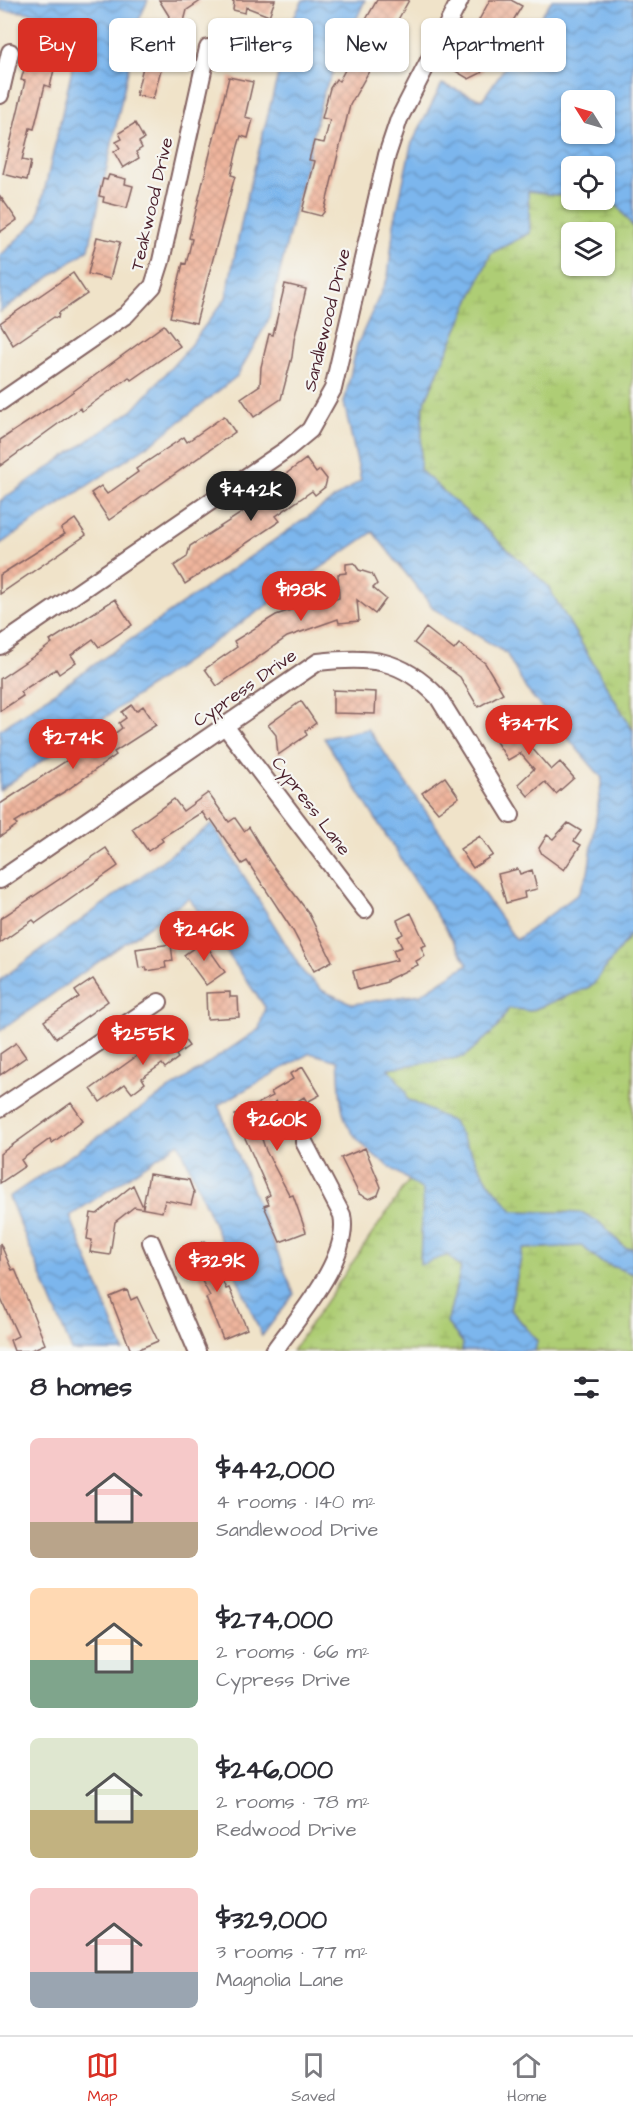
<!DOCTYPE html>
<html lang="en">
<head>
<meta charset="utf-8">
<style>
  :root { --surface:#fff; --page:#f2f2f3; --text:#2b2b33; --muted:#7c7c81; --line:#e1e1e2; --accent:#d93025 }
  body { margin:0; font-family:"Architects Daughter",sans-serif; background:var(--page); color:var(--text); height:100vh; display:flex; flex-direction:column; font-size:22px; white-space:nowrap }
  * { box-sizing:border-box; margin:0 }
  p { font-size:20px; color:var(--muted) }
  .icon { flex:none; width:33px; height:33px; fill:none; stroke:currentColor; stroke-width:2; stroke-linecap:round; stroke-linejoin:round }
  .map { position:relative; height:1351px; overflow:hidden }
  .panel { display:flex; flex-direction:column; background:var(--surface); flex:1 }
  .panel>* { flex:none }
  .top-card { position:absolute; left:18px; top:18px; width:597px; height:54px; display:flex; gap:12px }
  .needle { width:39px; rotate:307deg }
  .controls { position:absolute; left:561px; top:90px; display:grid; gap:12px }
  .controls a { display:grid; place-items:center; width:54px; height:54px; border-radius:9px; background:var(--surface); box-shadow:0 2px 4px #0004; font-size:30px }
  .price { position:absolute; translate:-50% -51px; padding:0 14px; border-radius:21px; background:var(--accent); color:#fff; font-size:20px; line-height:39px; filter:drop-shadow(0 2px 3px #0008) }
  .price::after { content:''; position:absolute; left:50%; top:36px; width:18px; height:14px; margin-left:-9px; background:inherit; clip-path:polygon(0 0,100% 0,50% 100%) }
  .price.selected { background:#222; color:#fff }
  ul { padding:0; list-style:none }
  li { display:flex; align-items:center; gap:18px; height:150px; padding:0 30px }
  li span { display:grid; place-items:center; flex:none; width:168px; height:120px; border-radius:9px; color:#555 }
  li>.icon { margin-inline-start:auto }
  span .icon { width:72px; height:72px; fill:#fffc; stroke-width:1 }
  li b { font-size:26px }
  h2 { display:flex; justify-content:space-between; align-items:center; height:72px; padding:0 30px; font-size:26px }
  .chip { padding:0 21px; border-radius:9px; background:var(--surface); box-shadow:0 2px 4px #0004; font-size:21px; line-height:54px }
  .chip.selected { background:var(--accent); color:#fff }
  .menu { display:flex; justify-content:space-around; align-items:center; height:84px; border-top:2px solid var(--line); background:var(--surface); font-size:16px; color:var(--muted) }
  .menu a { display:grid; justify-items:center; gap:3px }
  .menu .selected { color:var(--accent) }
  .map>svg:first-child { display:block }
  .wetland { fill:url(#wetland-marsh); stroke:#7c7650; stroke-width:1.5; fill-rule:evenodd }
  .water { fill:url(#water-waves); stroke:#626a8c; stroke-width:1.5; fill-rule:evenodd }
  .building { fill:url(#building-cross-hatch) }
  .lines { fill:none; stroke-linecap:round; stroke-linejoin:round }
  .street-casing { stroke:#846462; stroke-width:20 }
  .street { stroke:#fff; stroke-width:16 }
  .labels { text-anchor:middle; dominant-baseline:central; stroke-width:4.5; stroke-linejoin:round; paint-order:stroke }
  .street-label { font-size:18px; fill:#4a1f2b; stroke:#f6f6f2 }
</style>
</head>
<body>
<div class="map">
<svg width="633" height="1351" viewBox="0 0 633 1351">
  <defs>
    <pattern id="wetland-marsh" width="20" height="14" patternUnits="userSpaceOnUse" patternTransform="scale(1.5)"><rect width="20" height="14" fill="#aecd75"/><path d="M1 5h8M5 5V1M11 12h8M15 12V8" fill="none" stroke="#97b065"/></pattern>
    <pattern id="water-waves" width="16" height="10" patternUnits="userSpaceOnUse" patternTransform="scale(1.5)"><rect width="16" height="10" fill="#7bb6ed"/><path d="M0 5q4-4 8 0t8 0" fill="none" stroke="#6793c0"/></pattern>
    <pattern id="building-cross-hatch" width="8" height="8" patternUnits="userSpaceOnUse" patternTransform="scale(1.5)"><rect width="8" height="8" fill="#efb59d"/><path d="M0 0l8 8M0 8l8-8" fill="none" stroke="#ce9b87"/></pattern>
  </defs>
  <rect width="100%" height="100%" fill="#f6f6f2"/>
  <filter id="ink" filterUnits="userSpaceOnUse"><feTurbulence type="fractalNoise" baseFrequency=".0167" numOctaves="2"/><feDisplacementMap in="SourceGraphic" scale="12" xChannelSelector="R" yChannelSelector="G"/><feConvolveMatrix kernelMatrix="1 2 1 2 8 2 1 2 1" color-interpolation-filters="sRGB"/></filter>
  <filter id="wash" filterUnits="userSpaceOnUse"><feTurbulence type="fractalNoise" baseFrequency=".008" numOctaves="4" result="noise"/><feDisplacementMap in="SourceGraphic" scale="24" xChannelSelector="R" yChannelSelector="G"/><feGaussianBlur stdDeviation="1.35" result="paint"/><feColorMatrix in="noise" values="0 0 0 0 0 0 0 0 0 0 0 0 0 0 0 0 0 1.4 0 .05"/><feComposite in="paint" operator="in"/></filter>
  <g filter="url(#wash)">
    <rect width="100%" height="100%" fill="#f0e3c9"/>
    <!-- wetland -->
    <path class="wetland" d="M 528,190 L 571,197 L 572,200 L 617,205 L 633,227 L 633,731 L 547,585 L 420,470 L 423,406 L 491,253 L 530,233 ZM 572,232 L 604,232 L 604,266 L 572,266 Z
      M 633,931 L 633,1248 L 626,1248 L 599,1222 L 583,1213 L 513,1211 L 488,1181 L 453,1123 L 407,1099 L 389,1068 L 464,1057 L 497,1028 L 509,1008 L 531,1011 L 592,986 Z
      M 409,1180 L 423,1190 L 420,1264 L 448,1255 L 461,1268 L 447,1323 L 463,1343 L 462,1351 L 292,1351 Z
      M 582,1246 L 601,1262 L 633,1274 L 633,1351 L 535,1351 L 537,1340 L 510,1309 L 523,1249 Z"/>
    <!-- water -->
    <path class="water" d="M 0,0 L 148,0 L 139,20 L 89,249 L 0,312 L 0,256 L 38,219 L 84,17 L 0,10 Z
      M 303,0 L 365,0 L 323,94 L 268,321 L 237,376 L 159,438 L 0,544 L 0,501 L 133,410 L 185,352 L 226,298 L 245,205 L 291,23 Z
      M 552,0 L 633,0 L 633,227 L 617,205 L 585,200 L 604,200 L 604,166 L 572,166 L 571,197 L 528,191 L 530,233 L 491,253 L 423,406 L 420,470 L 547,585 L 633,731 L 633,931 L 592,986 L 530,1011 L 509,1008 L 497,1028 L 464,1057 L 389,1068 L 406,1092 L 407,1099 L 453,1122 L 488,1181 L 513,1211 L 583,1213 L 599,1222 L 625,1248 L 633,1248 L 633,1274 L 601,1262 L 582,1246 L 523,1249 L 510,1309 L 537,1341 L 535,1351 L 462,1351 L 463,1343 L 447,1323 L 461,1268 L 448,1255 L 420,1265 L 423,1190 C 400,1174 362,1151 348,1126 C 339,1108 340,1081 338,1061 L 310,1053 L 218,1105 L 294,1294 L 262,1336 L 179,1143 L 70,1216 L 124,1351 L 72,1351 L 9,1197 L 259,1029 L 265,1007 L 189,898 L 0,1031 L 0,980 L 212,824 L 303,972 L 323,991 L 353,1004 L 421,994 L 468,964 L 324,738 L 368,729 L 516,940 L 578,894 L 588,873 L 602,778 L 526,689 L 506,653 L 434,609 L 373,532 L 0,790 L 0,730 L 361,480 L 344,403 L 357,345 L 388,277 L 394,224 L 411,145 L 442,84 L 482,100 ZM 604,100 L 604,134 L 572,134 L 572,100 Z"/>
    <g id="blocks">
      <!-- building -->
      <path class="building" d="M 159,0 L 202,0 L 187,10 L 181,33 L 166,29 L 169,16 Z
        M 231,0 L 275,0 L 269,16 L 246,7 L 245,13 L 233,10 L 234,2 Z
        M 377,0 L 409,0 L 350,105 L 324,212 L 321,216 L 302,211 L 315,161 L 309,160 L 314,141 L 324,143 L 330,120 L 322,118 L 330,88 L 336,79 L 339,81 L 364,35 L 359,32 Z
        M 490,0 L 511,0 L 522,6 L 481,73 L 469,79 L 452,69 Z
        M 142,30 L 170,36 L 153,99 L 136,95 L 147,51 L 138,49 Z
        M 40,47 L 58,52 L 50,87 L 45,85 L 34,129 L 30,128 L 22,160 L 31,162 L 27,180 L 3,174 L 25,81 L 21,80 L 27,59 L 30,53 Z
        M 229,77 L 253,82 L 245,117 L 253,119 L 248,138 L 241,136 L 238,146 L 231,175 L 235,176 L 232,187 L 196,323 L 170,317 L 183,263 L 186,264 L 192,239 L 189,238 Z
        M 135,123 L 144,139 L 139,142 L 142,148 L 136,152 L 139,158 L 123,168 L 114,152 L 120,148 L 116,142 L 122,139 L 119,133 Z
        M 109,175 L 126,179 L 125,184 L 133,186 L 127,208 L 103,202 L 104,197 L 99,196 L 103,179 L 107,180 Z
        M 0,196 L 17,220 L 0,232 Z
        M 97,237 L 120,242 L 110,279 L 88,274 Z
        M 73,273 L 87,294 L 59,313 L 58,318 L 54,317 L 13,345 L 0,323 Z
        M 285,284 L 306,289 L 294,340 L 292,357 L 281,399 L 254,417 L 241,398 L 260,385 L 261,367 L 269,334 L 273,335 Z
        M 164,325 L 180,346 L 131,380 L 129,377 L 82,411 L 80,408 L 0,466 L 0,440 L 60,401 Z
        M 224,416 L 235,432 L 109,520 L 91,493 L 101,486 L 107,494 L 138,472 L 136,469 L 184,437 L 187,442 Z
        M 306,459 L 316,473 L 320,470 L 327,479 L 325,487 L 315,495 L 312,491 L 276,516 L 280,521 L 185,584 L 174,566 L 187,557 L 190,546 L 274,492 L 272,489 L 281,483 L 279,479 Z
        M 75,519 L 86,535 L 0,594 L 0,575 L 65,534 L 61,529 Z
        M 354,563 L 359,570 L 372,574 L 377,584 L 373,588 L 386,599 L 375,614 L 357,600 L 359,621 L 339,623 L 338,619 L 287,637 L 217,686 L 205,669 L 237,647 L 234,641 L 276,615 L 311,603 L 313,607 L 339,598 L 338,574 L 346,573 L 346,564 Z
        M 115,599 L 132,625 L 99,647 L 93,639 L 71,655 L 76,662 L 59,674 L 56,669 L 20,692 L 23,696 L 0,711 L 0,679 L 43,650 L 52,643 L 50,641 Z
        M 426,628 L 454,650 L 459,644 L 485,663 L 503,693 L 478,707 L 460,677 L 414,643 Z
        M 333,690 L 376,692 L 375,714 L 333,713 Z
        M 301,701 L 316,723 L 305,731 L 307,735 L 278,755 L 276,735 L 268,725 Z
        M 132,705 L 136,711 L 143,706 L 156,725 L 114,752 L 116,755 L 67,790 L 15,822 L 17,825 L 0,837 L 0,804 L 95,742 L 98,746 L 122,728 L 119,723 L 126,718 L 122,712 Z
        M 517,713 L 536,742 L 530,746 L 551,770 L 560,762 L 574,778 L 556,794 L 545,782 L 528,796 L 518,784 L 534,769 L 520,753 L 508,760 L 489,731 Z
        M 445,777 L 459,797 L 438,812 L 422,793 Z
        M 208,793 L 229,822 L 235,818 L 244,831 L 249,827 L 270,862 L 308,912 L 332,961 L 314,971 L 293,931 L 247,861 L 242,864 L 211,819 L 208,821 L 202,812 L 161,838 L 163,841 L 148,851 L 132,829 L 174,799 L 183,811 Z
        M 568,823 L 581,831 L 574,841 L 581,845 L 564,870 L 542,854 L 539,848 L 547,835 L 553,839 Z
        M 480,836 L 493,855 L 473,868 L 460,849 Z
        M 106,848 L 118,866 L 36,923 L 33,920 L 0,943 L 0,919 Z
        M 518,869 L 520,874 L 532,870 L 537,889 L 524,892 L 525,898 L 506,903 L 498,874 Z
        M 411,913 L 426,945 L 421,947 L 425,956 L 416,961 L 418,965 L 387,980 L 387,982 L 358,990 L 353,971 L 397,960 L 393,950 L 402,947 L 397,937 L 403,934 L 397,920 Z
        M 197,932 L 225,972 L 206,985 L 184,955 L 195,947 Z
        M 171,944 L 173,961 L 165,962 L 166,968 L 147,971 L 146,967 L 139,968 L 136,949 Z
        M 93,979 L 108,1001 L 56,1038 L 44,1021 L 79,997 L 75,991 Z
        M 230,992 L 230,997 L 238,997 L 239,1017 L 207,1019 L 206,993 Z
        M 176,1028 L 189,1046 L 176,1055 L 178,1058 L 165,1068 L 162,1064 L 142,1078 L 145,1083 L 132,1093 L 125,1084 L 100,1102 L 91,1089 Z
        M 16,1043 L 26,1057 L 0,1075 L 0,1054 Z
        M 303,1067 L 320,1095 L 307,1102 L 304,1097 L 282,1111 L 276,1101 L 263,1130 L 264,1134 L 261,1136 L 266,1151 L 290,1196 L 293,1195 L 306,1232 L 280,1242 L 264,1206 L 269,1204 L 266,1197 L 270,1195 L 235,1115 L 273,1096 L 271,1092 L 293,1079 L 290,1074 Z
        M 71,1103 L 83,1120 L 52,1143 L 50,1139 L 21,1160 L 25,1166 L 0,1183 L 0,1154 Z
        M 365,1148 L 381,1187 L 378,1195 L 369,1199 L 359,1194 L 341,1158 Z
        M 149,1174 L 189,1180 L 194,1193 L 191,1205 L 165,1200 L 162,1212 L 134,1207 L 115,1222 L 110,1255 L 90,1252 L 92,1240 L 87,1239 L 91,1213 L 97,1214 L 133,1185 L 143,1207 Z
        M 205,1241 L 226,1289 L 229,1288 L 247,1329 L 223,1339 L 206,1298 L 210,1296 L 189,1257 L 191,1256 L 188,1249 Z
        M 0,1243 L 12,1270 L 15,1269 L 45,1344 L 29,1351 L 14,1351 L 10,1340 L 18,1336 L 0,1297 Z
        M 127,1290 L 131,1300 L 137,1297 L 158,1341 L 134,1351 L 131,1351 L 110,1297 Z"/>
    </g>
  </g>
  <g filter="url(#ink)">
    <use href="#blocks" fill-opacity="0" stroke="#846462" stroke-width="1.5"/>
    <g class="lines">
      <!-- street casing -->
      <g class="street-casing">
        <path id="street" d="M 0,95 L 10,52
          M 0,402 L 126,315 L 153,286 L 161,261 L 208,48
          M 0,646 L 287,449 L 310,430 L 333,389 L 387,155 L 399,119 L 460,0
          M 225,726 L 365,910
          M 0,880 L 318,662 C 369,656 401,658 438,697 L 511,815
          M 0,1108 L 159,1002
          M 151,1242 L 197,1351
          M 274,1351 C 298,1317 351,1258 342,1215 L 304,1142"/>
      </g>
      <!-- street -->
      <use href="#street" class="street"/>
    </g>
  </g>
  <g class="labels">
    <!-- street labels -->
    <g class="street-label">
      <text transform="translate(152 204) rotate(-77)">Teakwood Drive</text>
      <text transform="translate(327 320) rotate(-76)">Sandlewood Drive</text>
      <text transform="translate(245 688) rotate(-35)">Cypress Drive</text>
      <text transform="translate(311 806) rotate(53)">Cypress Lane</text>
    </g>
  </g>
</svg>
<div class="controls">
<a><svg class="needle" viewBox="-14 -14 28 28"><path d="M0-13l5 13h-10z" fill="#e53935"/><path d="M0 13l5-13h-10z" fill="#7c7c81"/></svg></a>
<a><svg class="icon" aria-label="locate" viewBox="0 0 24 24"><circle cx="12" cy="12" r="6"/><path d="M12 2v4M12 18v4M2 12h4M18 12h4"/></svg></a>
<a><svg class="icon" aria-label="layers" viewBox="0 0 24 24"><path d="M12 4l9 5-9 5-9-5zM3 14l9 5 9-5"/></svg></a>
</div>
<b class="price selected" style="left:251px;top:522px">$442K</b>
<b class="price" style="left:301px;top:622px">$198K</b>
<b class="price" style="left:529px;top:756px">$347K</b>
<b class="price" style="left:73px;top:770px">$274K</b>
<b class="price" style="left:204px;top:962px">$246K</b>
<b class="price" style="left:143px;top:1066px">$255K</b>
<b class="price" style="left:277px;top:1152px">$260K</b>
<b class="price" style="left:217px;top:1293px">$329K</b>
<div class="top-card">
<a class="chip selected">Buy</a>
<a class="chip">Rent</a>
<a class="chip">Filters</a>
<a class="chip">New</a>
<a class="chip">Apartment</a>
</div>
</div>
<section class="panel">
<h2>8 homes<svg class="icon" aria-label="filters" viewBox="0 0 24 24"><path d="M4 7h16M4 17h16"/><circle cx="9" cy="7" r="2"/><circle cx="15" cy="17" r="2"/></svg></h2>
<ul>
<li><span style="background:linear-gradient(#f6c9c9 70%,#b9a48a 0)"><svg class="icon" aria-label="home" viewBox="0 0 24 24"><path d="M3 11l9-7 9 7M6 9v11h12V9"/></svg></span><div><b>$442,000</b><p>4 rooms · 140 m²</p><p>Sandlewood Drive</p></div></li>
<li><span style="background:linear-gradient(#ffd9b3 60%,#7fa58c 0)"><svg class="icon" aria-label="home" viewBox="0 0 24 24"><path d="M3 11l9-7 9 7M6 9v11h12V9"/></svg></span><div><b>$274,000</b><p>2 rooms · 66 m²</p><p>Cypress Drive</p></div></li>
<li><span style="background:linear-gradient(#dfe7d0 60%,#c2b280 0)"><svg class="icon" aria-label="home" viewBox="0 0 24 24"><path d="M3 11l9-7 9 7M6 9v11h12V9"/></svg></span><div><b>$246,000</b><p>2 rooms · 78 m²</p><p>Redwood Drive</p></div></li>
<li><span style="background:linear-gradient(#f6c9c9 70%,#9aa5b1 0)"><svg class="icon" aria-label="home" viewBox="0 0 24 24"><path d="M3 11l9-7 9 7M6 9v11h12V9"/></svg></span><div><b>$329,000</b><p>3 rooms · 77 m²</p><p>Magnolia Lane</p></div></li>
</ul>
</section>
<nav class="menu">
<a class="selected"><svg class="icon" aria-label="map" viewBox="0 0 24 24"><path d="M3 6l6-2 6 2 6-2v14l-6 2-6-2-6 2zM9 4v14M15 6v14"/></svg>Map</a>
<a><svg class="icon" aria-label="saved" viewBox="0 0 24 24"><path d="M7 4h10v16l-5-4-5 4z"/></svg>Saved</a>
<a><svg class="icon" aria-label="home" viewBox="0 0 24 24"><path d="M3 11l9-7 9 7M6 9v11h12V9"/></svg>Home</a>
</nav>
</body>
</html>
